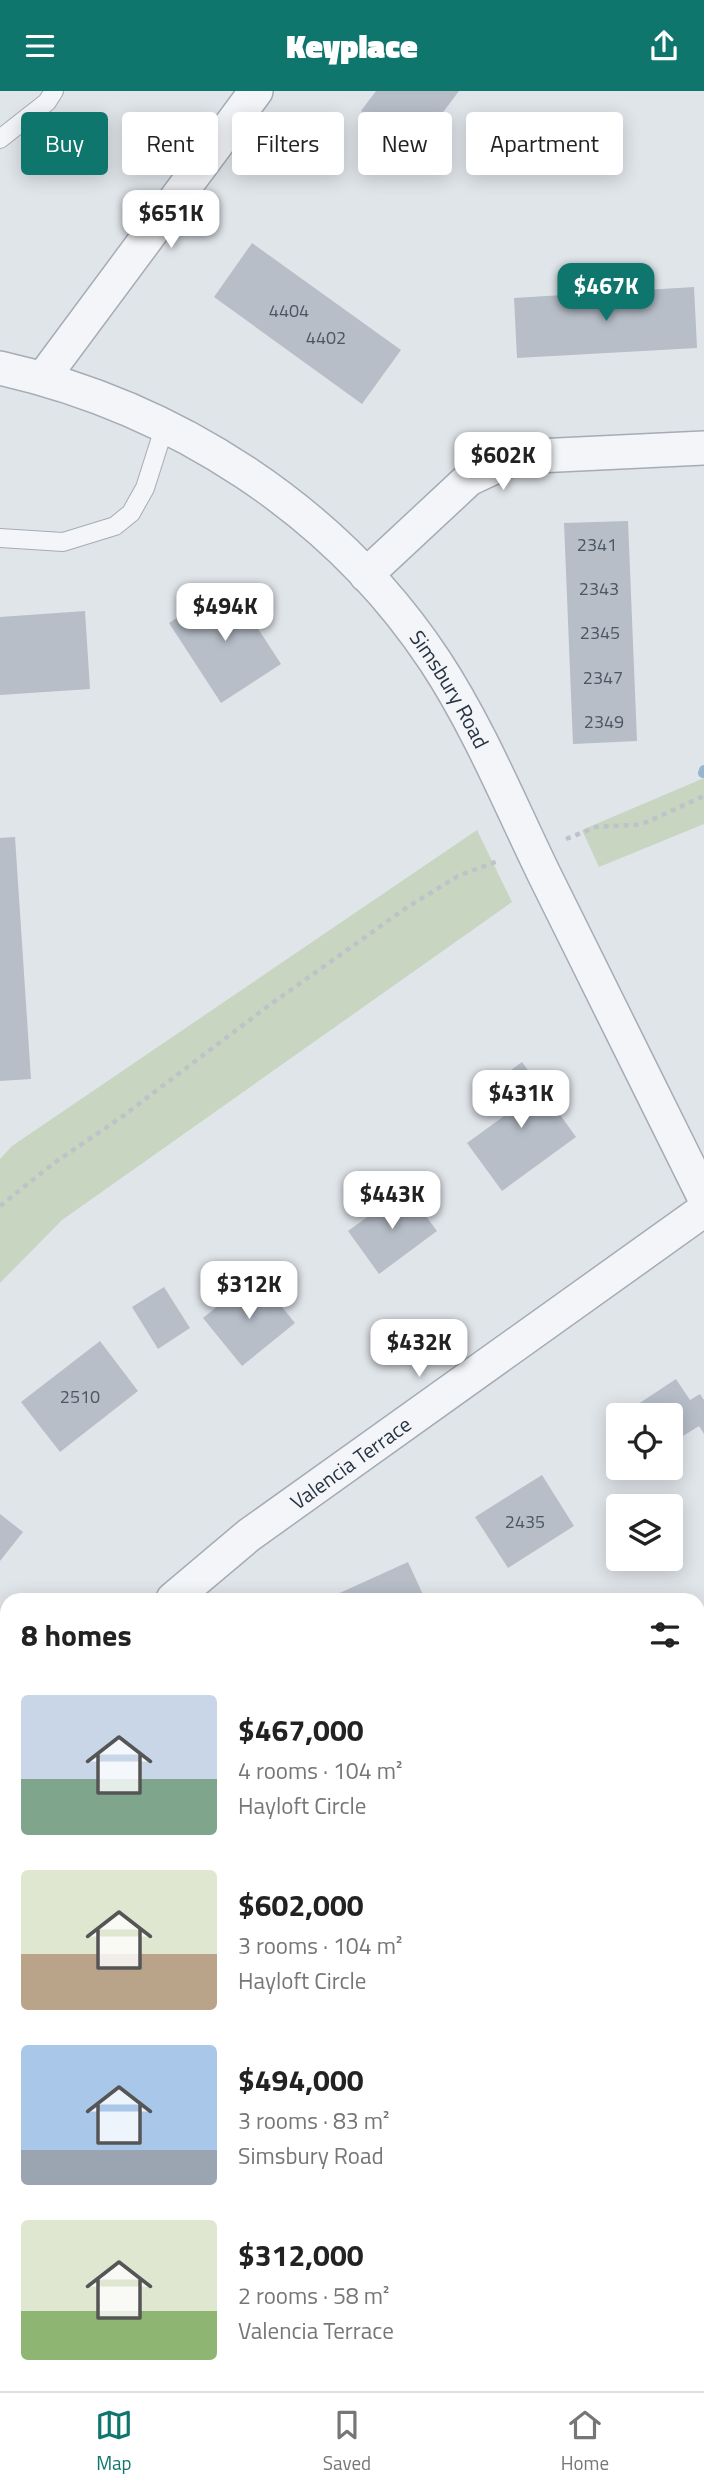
<!DOCTYPE html>
<html lang="en">
<head>
<meta charset="utf-8">
<style>
  :root { --surface:#fff; --page:#f2f2f2; --text:#222; --muted:#767676; --line:#e0e0e0; --accent:#0f766e }
  body { margin:0; font-family:"Titillium Web",sans-serif; background:var(--page); color:var(--text); height:100vh; display:flex; flex-direction:column; font-size:26px; white-space:nowrap }
  * { box-sizing:border-box; margin:0 }
  p { font-size:23px; color:var(--muted) }
  .icon { flex:none; width:38px; height:38px; fill:none; stroke:currentColor; stroke-width:2; stroke-linecap:round; stroke-linejoin:round }
  .map { position:relative; flex:1; overflow:hidden }
  .side { position:absolute; left:0px; top:1502px; width:705px; height:800px; display:flex; flex-direction:column; background:var(--surface); border-radius:21px 21px 0 0; box-shadow:0 4px 18px #0003 }
  .side>* { flex:none }
  .top-card { position:absolute; left:21px; top:21px; width:663px; height:63px; display:flex; gap:14px }
  .tools { position:absolute; left:606px; top:1312px; display:grid; gap:14px }
  .tools a { display:grid; place-items:center; width:77px; height:77px; border-radius:7px; background:var(--surface); box-shadow:0 4px 18px #0003; font-size:35px }
  .price { position:absolute; translate:-50% -60px; padding:0 16px; border-radius:14px; background:#fff; color:#222; font-size:23px; line-height:46px; filter:drop-shadow(0 2px 4px #0008) }
  .price::after { content:''; position:absolute; left:50%; top:42px; width:21px; height:16px; margin-left:-10px; background:inherit; clip-path:polygon(0 0,100% 0,50% 100%) }
  .price.active { background:var(--accent); color:#fff }
  ul { padding:0; list-style:none }
  li { display:flex; align-items:center; gap:21px; height:175px; padding:0 21px }
  li span { display:grid; place-items:center; flex:none; width:196px; height:140px; border-radius:7px; color:#555 }
  li>.icon { margin-inline-start:auto }
  span .icon { width:84px; height:84px; fill:#fffc; stroke-width:1 }
  li b { font-size:30px }
  h2 { display:flex; justify-content:space-between; align-items:center; height:84px; padding:0 21px; font-size:30px }
  .chip { padding:0 24px; border-radius:7px; background:var(--surface); box-shadow:0 4px 18px #0003; font-size:24px; line-height:63px }
  .chip.active { background:var(--accent); color:#fff }
  header { display:flex; justify-content:space-between; align-items:center; height:91px; padding:0 21px; background:var(--accent); color:#fff; font-size:32px; font-weight:800 }
  .tab-bar { display:flex; justify-content:space-around; align-items:center; height:98px; border-top:2px solid var(--line); background:var(--surface); font-size:19px; color:var(--muted) }
  .tab-bar a { display:grid; justify-items:center; gap:4px }
  .tab-bar .active { color:var(--accent) }
  .map>svg:first-child { display:block }
  .green { fill:#c7d5c1 }
  .lines { fill:none; stroke-linecap:round; stroke-linejoin:round }
  .stream { stroke:#98b5ce; stroke-width:10 }
  .building { fill:#b7bec8 }
  .service-casing { stroke:#a5acb5; stroke-width:20 }
  .minor-casing { stroke:#a5acb5; stroke-width:36 }
  .path { stroke:#bec3c9; stroke-width:4.5; stroke-dasharray:5 5; stroke-linecap:butt }
  .service { stroke:#f3f5f8; stroke-width:18 }
  .minor { stroke:#f3f5f8; stroke-width:33 }
  .labels { text-anchor:middle; dominant-baseline:central; stroke-width:5; stroke-linejoin:round; paint-order:stroke }
  .number-label { font-size:18px; fill:#4b5664 }
  .street-label { font-size:21px; fill:#273343; stroke:#f0f4f8 }
</style>
</head>
<body>
<header><svg class="icon" aria-label="menu" viewBox="0 0 24 24"><path d="M4 6h16M4 12h16M4 18h16"/></svg>Keyplace<svg class="icon" aria-label="share" viewBox="0 0 24 24"><path d="M12 15V3M7 8l5-5 5 5M5 13v7h14v-7"/></svg></header>
<div class="map">
<svg width="704" height="2300" viewBox="0 0 704 2300">
  <rect width="100%" height="100%" fill="#e0e5ea"/>
  <!-- green -->
  <path class="green" d="M 704,687 L 704,733 L 599,776 L 582,739 Z
    M 477,739 L 512,811 L 62,1129 L 0,1192 L 0,1068 L 12,1055 Z"/>
  <g class="lines">
    <!-- stream -->
    <path class="stream" d="M 703,682 L 704,679
      M 29,2300 L 33,2294"/>
  </g>
  <!-- building -->
  <path class="building" d="M 376,0 L 459,0 L 414,60 L 361,20 Z
    M 252,152 L 401,259 L 362,313 L 214,206 Z
    M 694,196 L 697,257 L 517,267 L 514,207 Z
    M 628,430 L 637,650 L 573,653 L 564,432 Z
    M 229,493 L 281,573 L 221,612 L 169,532 Z
    M 85,520 L 90,598 L 0,604 L 0,526 Z
    M 15,746 L 31,988 L 0,990 L 0,747 Z
    M 522,971 L 576,1046 L 502,1100 L 467,1052 L 511,1020 L 492,993 Z
    M 406,1098 L 437,1140 L 379,1183 L 348,1140 Z
    M 256,1184 L 295,1232 L 242,1275 L 203,1227 Z
    M 164,1196 L 190,1237 L 158,1258 L 132,1216 Z
    M 100,1250 L 138,1300 L 60,1361 L 21,1311 Z
    M 676,1288 L 690,1309 L 700,1303 L 704,1309 L 704,1343 L 699,1335 L 670,1353 L 670,1325 L 620,1325 Z
    M 542,1384 L 574,1435 L 508,1477 L 475,1426 Z
    M 0,1423 L 23,1441 L 0,1470 Z
    M 408,1471 L 425,1508 L 334,1508 L 333,1505 Z
    M 698,1742 L 704,1748 L 704,1792 L 698,1797 Z
    M 704,2151 L 704,2232 L 698,2239 L 698,2157 Z
    M 224,2294 L 289,2294 L 297,2300 L 219,2300 Z"/>
  <g class="lines">
    <!-- service casing -->
    <g class="service-casing">
      <path id="service" d="M 0,48 L 47,11 L 54,0
        M 0,447 L 63,451 L 115,435 L 131,422 L 145,397 L 165,334"/>
    </g>
    <!-- minor casing -->
    <g class="minor-casing">
      <g id="minor">
        <path id="s1" d="M 0,277 C 174,316 335,419 435,570 C 479,637 509,711 544,783 C 597,891 651,998 704,1106"/>
        <path d="M 43,287 L 256,0"/>
        <path d="M 366,484 L 469,388 L 516,366 L 704,357"/>
        <path id="s2" d="M 173,1508 L 249,1444 L 704,1119"/>
        <path d="M 0,1705 L 7,1695"/>
        <path d="M 698,1972 L 704,1966"/>
        <path d="M 433,2300 L 437,2294"/>
      </g>
    </g>
    <!-- path -->
    <path class="path" d="M 566,748 L 596,736 L 635,734 L 647,731 L 704,705
      M 0,1115 L 54,1072 L 123,1025 L 264,918 L 406,817 L 458,785 L 498,770"/>
    <!-- service -->
    <use href="#service" class="service"/>
    <!-- minor -->
    <use href="#minor" class="minor"/>
  </g>
  <g class="labels">
    <!-- number labels -->
    <g class="number-label">
      <text x="289" y="219">4404</text>
      <text x="326" y="246">4402</text>
      <text x="597" y="453">2341</text>
      <text x="599" y="497">2343</text>
      <text x="600" y="541">2345</text>
      <text x="603" y="586">2347</text>
      <text x="604" y="630">2349</text>
      <text x="80" y="1305">2510</text>
      <text x="525" y="1430">2435</text>
    </g>
    <!-- street labels -->
    <g class="street-label">
      <text stroke="none"><textPath href="#s1" startOffset="569">Simsbury Road</textPath></text>
      <text stroke="none"><textPath href="#s2" startOffset="224">Valencia Terrace</textPath></text>
    </g>
  </g>
</svg>
<div class="tools">
<a><svg class="icon" aria-label="locate" viewBox="0 0 24 24"><circle cx="12" cy="12" r="6"/><path d="M12 2v4M12 18v4M2 12h4M18 12h4"/></svg></a>
<a><svg class="icon" aria-label="layers" viewBox="0 0 24 24"><path d="M12 4l9 5-9 5-9-5zM3 14l9 5 9-5"/></svg></a>
</div>
<b class="price" style="left:171px;top:159px">$651K</b>
<b class="price active" style="left:606px;top:232px">$467K</b>
<b class="price" style="left:503px;top:401px">$602K</b>
<b class="price" style="left:225px;top:552px">$494K</b>
<b class="price" style="left:521px;top:1039px">$431K</b>
<b class="price" style="left:392px;top:1140px">$443K</b>
<b class="price" style="left:249px;top:1230px">$312K</b>
<b class="price" style="left:419px;top:1288px">$432K</b>
<div class="top-card">
<a class="chip active">Buy</a>
<a class="chip">Rent</a>
<a class="chip">Filters</a>
<a class="chip">New</a>
<a class="chip">Apartment</a>
</div>
<section class="side">
<h2>8 homes<svg class="icon" aria-label="filters" viewBox="0 0 24 24"><path d="M4 7h16M4 17h16"/><circle cx="9" cy="7" r="2"/><circle cx="15" cy="17" r="2"/></svg></h2>
<ul>
<li><span style="background:linear-gradient(#c9d6e8 60%,#7fa58c 0)"><svg class="icon" aria-label="home" viewBox="0 0 24 24"><path d="M3 11l9-7 9 7M6 9v11h12V9"/></svg></span><div><b>$467,000</b><p>4 rooms · 104 m²</p><p>Hayloft Circle</p></div></li>
<li><span style="background:linear-gradient(#dfe7d0 60%,#b9a48a 0)"><svg class="icon" aria-label="home" viewBox="0 0 24 24"><path d="M3 11l9-7 9 7M6 9v11h12V9"/></svg></span><div><b>$602,000</b><p>3 rooms · 104 m²</p><p>Hayloft Circle</p></div></li>
<li><span style="background:linear-gradient(#a9c7e8 75%,#9aa5b1 0)"><svg class="icon" aria-label="home" viewBox="0 0 24 24"><path d="M3 11l9-7 9 7M6 9v11h12V9"/></svg></span><div><b>$494,000</b><p>3 rooms · 83 m²</p><p>Simsbury Road</p></div></li>
<li><span style="background:linear-gradient(#dfe7d0 65%,#8fb573 0)"><svg class="icon" aria-label="home" viewBox="0 0 24 24"><path d="M3 11l9-7 9 7M6 9v11h12V9"/></svg></span><div><b>$312,000</b><p>2 rooms · 58 m²</p><p>Valencia Terrace</p></div></li>
</ul>
</section>
</div>
<nav class="tab-bar">
<a class="active"><svg class="icon" aria-label="map" viewBox="0 0 24 24"><path d="M3 6l6-2 6 2 6-2v14l-6 2-6-2-6 2zM9 4v14M15 6v14"/></svg>Map</a>
<a><svg class="icon" aria-label="saved" viewBox="0 0 24 24"><path d="M7 4h10v16l-5-4-5 4z"/></svg>Saved</a>
<a><svg class="icon" aria-label="home" viewBox="0 0 24 24"><path d="M3 11l9-7 9 7M6 9v11h12V9"/></svg>Home</a>
</nav>
</body>
</html>
